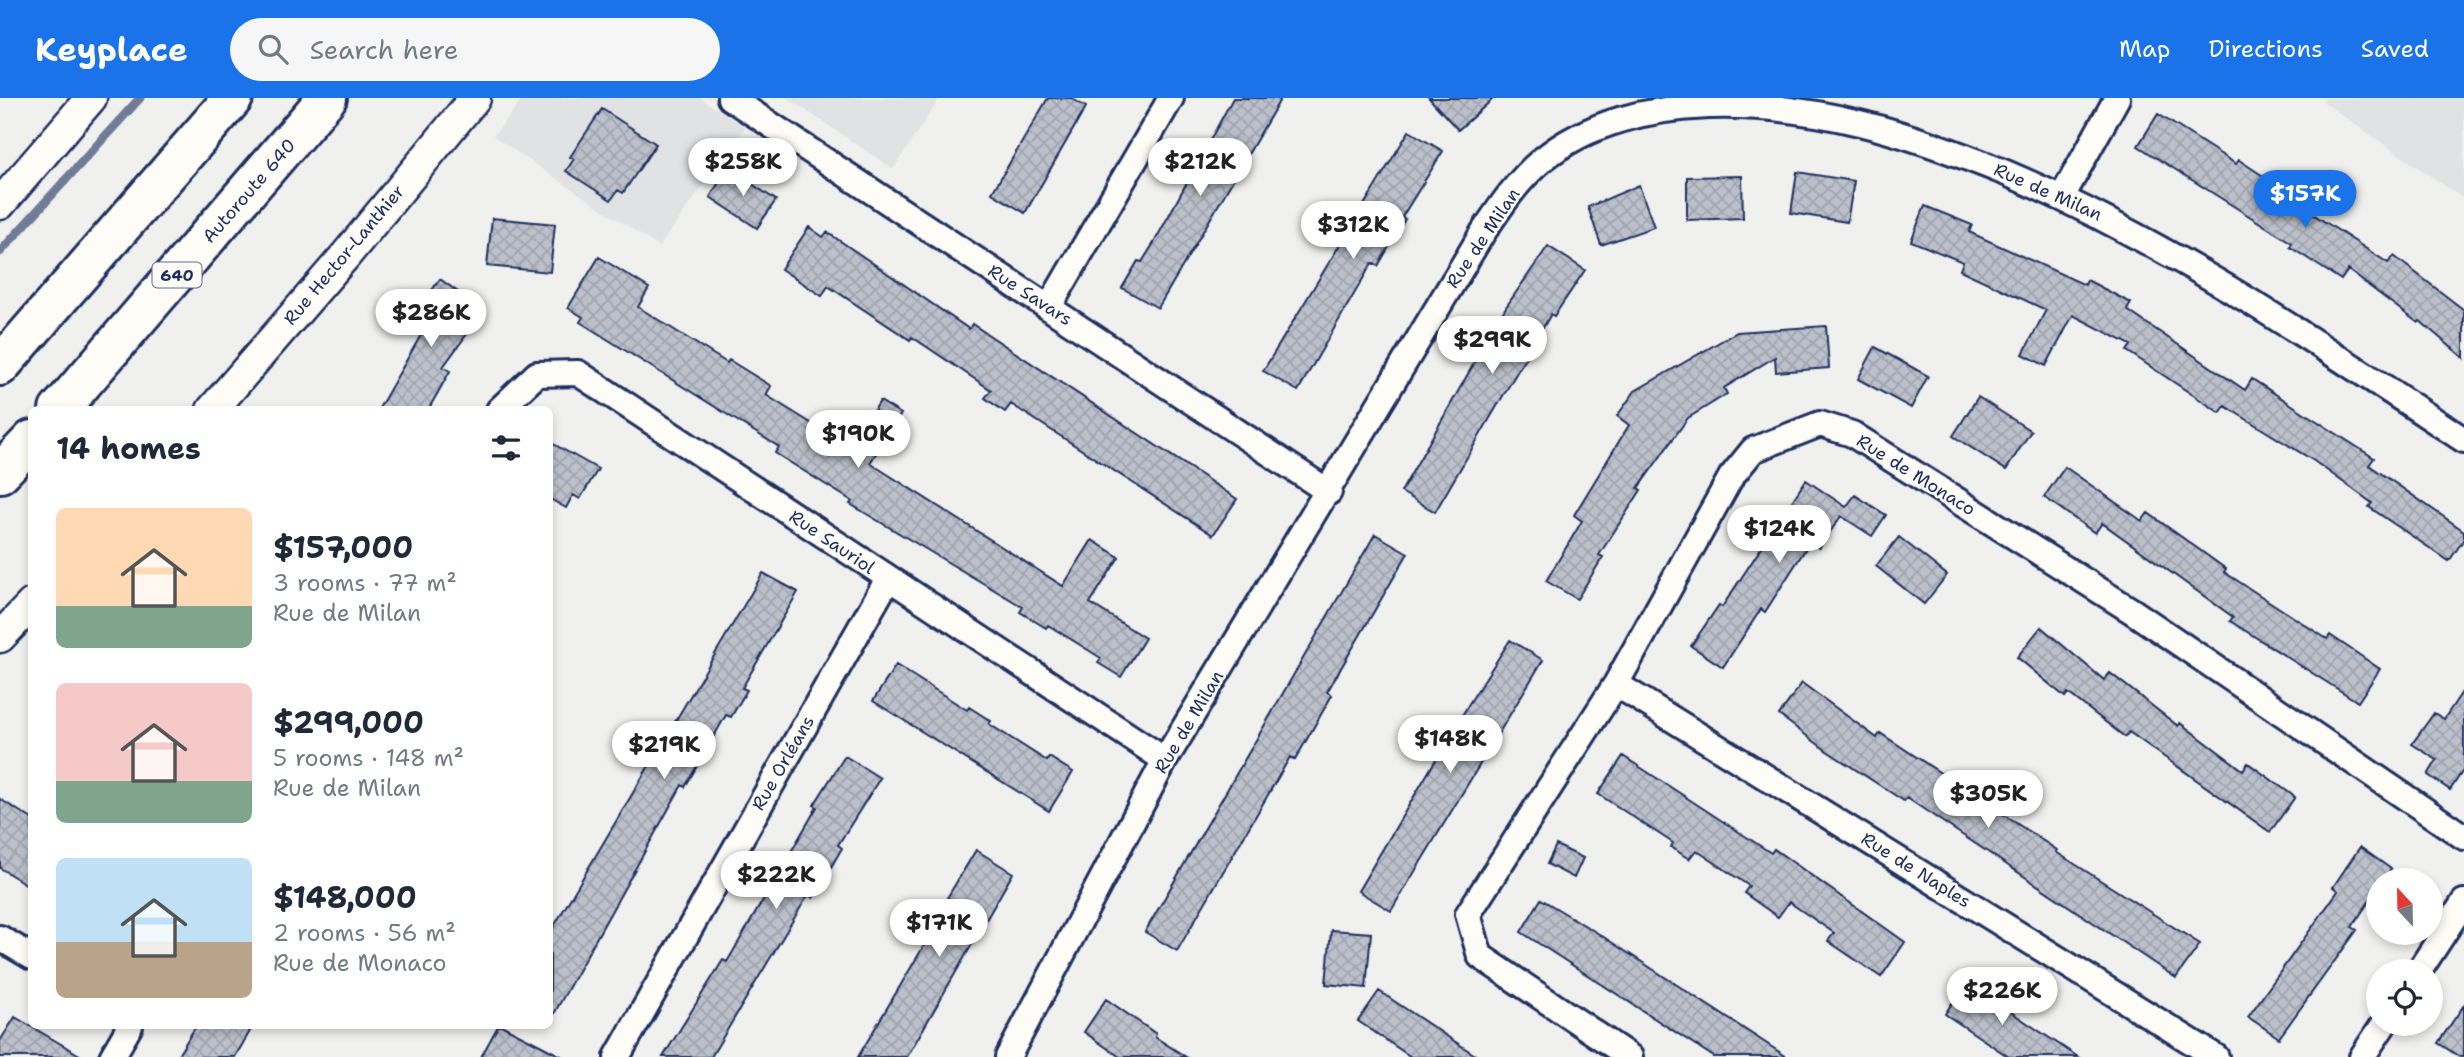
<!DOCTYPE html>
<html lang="en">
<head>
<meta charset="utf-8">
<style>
  :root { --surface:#fff; --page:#f6f6f7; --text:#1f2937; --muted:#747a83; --accent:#1a73e8 }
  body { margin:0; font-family:"Shantell Sans",sans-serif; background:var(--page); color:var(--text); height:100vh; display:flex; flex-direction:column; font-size:26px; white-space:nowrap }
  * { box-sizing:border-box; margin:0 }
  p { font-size:23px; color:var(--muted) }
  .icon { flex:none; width:38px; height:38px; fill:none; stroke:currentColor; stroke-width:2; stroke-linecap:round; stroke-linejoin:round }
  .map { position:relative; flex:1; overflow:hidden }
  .side { position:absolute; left:28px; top:308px; width:525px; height:623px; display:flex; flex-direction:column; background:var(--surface); border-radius:10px; box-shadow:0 4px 10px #0003 }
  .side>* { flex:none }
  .needle { width:46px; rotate:338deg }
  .buttons { position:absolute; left:2366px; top:770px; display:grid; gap:14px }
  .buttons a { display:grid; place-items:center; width:77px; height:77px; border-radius:50%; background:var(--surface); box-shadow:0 4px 10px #0003; font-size:35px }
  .price { position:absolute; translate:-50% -60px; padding:0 16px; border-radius:24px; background:#fff; color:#222; font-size:23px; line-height:46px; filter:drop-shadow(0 2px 4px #0008) }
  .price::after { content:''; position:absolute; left:50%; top:42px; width:21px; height:16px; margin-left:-10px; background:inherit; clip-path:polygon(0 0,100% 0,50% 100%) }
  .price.selected { background:var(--accent); color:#fff }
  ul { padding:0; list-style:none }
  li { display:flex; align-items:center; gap:21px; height:175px; padding:0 28px }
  li span { display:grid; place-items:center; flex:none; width:196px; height:140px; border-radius:10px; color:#555 }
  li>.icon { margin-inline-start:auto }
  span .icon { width:84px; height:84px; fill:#fffc; stroke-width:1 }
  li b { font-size:30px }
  h2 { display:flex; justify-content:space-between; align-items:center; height:84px; padding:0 28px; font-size:30px }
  header { display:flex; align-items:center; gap:42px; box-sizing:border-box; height:98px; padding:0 35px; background:var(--accent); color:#fff }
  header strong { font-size:33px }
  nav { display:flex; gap:38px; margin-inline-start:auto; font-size:24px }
  .search { width:490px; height:63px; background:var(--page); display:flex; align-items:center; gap:18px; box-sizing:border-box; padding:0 24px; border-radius:38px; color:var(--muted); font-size:26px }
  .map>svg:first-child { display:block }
  .built { fill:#e0e2e3 }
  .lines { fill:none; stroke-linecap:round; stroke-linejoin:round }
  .stream { stroke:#6f7b97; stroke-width:9 }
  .building { fill:url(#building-cross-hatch); stroke:#1b2f5e; stroke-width:2 }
  .minor-casing { stroke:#1b2f5e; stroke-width:30 }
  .tertiary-casing { stroke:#1b2f5e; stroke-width:35 }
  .motorway-casing { stroke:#1b2f5e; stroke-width:44 }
  .minor { stroke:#fdfcf7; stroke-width:24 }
  .tertiary { stroke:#fdfcf7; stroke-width:30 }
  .motorway { stroke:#fdfcf7; stroke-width:38 }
  .labels { text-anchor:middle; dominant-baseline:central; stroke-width:5; stroke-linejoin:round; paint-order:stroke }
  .shield { fill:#fdfcf7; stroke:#5f6c8c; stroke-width:2 }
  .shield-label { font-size:16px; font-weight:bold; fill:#1b2f5e }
  .street-label { font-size:18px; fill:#1b2f5e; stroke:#fdfcf7 }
</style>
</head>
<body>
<header>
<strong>Keyplace</strong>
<div class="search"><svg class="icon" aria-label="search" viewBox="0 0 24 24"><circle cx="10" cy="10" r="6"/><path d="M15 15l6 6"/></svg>Search here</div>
<nav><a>Map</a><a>Directions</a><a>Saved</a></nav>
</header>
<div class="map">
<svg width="2464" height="959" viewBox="0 0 2464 959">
  <defs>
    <pattern id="building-cross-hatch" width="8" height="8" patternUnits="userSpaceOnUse" patternTransform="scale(1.75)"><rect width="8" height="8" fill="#bbc0ca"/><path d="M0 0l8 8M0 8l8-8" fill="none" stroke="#a0a5b0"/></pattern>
  </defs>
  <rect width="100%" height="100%" fill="#f0f0ee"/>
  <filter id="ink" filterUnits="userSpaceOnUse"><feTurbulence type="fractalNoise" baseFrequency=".0143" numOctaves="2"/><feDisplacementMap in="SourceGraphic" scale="14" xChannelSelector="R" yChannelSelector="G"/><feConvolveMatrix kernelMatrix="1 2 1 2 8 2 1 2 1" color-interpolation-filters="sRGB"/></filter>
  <g filter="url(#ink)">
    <!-- built -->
    <path class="built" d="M 524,0 L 700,0 L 745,29 L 659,149 L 493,38 Z
      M 788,0 L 940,0 L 893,71 Z
      M 2325,0 L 2464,0 L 2464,101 L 2323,4 Z"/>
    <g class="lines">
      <!-- stream -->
      <path class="stream" d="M 0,154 L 140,0"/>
    </g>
    <!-- building -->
    <path class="building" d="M 1048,0 L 1071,0 L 1086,9 L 1025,115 L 992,95 Z
      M 1233,0 L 1281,0 L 1158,210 L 1122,190 L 1138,163 L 1142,164 L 1155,143 Z
      M 1429,0 L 1494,0 L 1458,32 Z
      M 602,11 L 656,46 L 623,95 L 618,92 L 611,102 L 566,73 L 574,61 L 570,59 Z
      M 2158,16 L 2236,66 L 2239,62 L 2289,95 L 2287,99 L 2388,165 L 2394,158 L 2464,212 L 2464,260 L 2420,223 L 2418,225 L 2348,172 L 2341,182 L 2290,149 L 2292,145 L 2138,48 Z
      M 1409,33 L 1443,53 L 1402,119 L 1405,121 L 1378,168 L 1372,165 L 1298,293 L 1263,273 Z
      M 728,70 L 776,102 L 757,130 L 710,99 Z
      M 1797,74 L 1854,83 L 1847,124 L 1791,115 Z
      M 1742,78 L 1743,120 L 1687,122 L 1687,79 Z
      M 1639,87 L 1654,129 L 1601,147 L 1588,109 Z
      M 1925,108 L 1972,127 L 1969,134 L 2085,187 L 2087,182 L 2131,205 L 2127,212 L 2245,292 L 2252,281 L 2374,360 L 2369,367 L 2464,433 L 2464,441 L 2449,463 L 2369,409 L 2372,405 L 2314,363 L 2225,308 L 2220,315 L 2127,253 L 2131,247 L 2073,217 L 2046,268 L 2023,256 L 2046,212 L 1960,172 L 1963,164 L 1911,143 Z
      M 492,120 L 555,126 L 550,174 L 487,168 Z
      M 809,129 L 823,139 L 827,134 L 969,231 L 972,226 L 1237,401 L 1213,437 L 1011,306 L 1005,314 L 985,300 L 991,292 L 912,239 L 910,242 L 828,188 L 822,198 L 781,171 Z
      M 1548,148 L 1585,172 L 1554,218 L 1551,216 L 1435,414 L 1401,394 L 1506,209 Z
      M 599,159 L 649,190 L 638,209 L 727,265 L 729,262 L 771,288 L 766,297 L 851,350 L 880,303 L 901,316 L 870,365 L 1063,488 L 1092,442 L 1119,459 L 1090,505 L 1145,540 L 1121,579 L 1098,565 L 1101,560 L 1048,527 L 1046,530 L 1020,514 L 1023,509 L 850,406 L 852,403 L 775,355 L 779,349 L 580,224 L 583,219 L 568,210 Z
      M 440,181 L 476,207 L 467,220 L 475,225 L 443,269 L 450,273 L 428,312 L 378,312 L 421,237 L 407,227 Z
      M 1826,228 L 1829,270 L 1776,274 L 1775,259 L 1724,290 L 1727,296 L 1688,320 L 1638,390 L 1641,392 L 1599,457 L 1603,459 L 1577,501 L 1546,483 L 1582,423 L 1574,417 L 1629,327 L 1617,318 L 1635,293 L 1737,234 Z
      M 1875,249 L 1928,278 L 1911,310 L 1858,281 Z
      M 1978,299 L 2031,333 L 2006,372 L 1953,338 Z
      M 550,344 L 598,371 L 580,401 L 573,397 L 566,410 L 550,401 Z
      M 2065,369 L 2142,423 L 2148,415 L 2226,471 L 2224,474 L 2327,541 L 2330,537 L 2380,571 L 2358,604 L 2230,523 L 2233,519 L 2102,425 L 2095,435 L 2044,399 Z
      M 1806,382 L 1846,409 L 1855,397 L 1886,417 L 1872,438 L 1841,418 L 1819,450 L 1810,444 L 1765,514 L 1761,511 L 1723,569 L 1691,548 L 1719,507 L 1722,509 Z
      M 1375,436 L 1408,455 L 1327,594 L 1332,597 L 1295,662 L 1290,659 L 1177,853 L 1145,834 Z
      M 1899,439 L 1947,477 L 1924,506 L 1876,468 Z
      M 763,475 L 798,494 L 742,590 L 747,592 L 731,619 L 726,617 L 685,689 L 682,687 L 550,923 L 550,835 Z
      M 2041,529 L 2104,582 L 2110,575 L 2178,628 L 2180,625 L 2243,672 L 2248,665 L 2295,699 L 2270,734 L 2129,634 L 2125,639 L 2068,595 L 2065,599 L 2017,559 Z
      M 1510,542 L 1543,562 L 1391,813 L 1358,793 L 1470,604 Z
      M 896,567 L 967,612 L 969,609 L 991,623 L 989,626 L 1047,663 L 1049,659 L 1073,674 L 1049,713 L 873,603 Z
      M 1802,585 L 1877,640 L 1880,635 L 2057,752 L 2056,754 L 2200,846 L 2176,880 L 1907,700 L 1904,703 L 1827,653 L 1779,617 Z
      M 2464,591 L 2464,671 L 2450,692 L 2428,677 L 2437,662 L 2412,646 L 2434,615 L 2444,621 Z
      M 845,658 L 880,680 L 838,747 L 842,750 L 813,800 L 808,797 L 711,959 L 663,959 L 723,862 L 727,864 L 817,709 L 814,707 Z
      M 1623,658 L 1771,755 L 1774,751 L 1905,844 L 1881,879 L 1828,843 L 1834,835 L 1789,804 L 1778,819 L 1744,795 L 1749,788 L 1696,752 L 1689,761 L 1671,749 L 1673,745 L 1598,696 Z
      M 0,701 L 32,721 L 32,790 L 0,770 Z
      M 1556,747 L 1583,760 L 1574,780 L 1547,766 Z
      M 2360,749 L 2391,771 L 2383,782 L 2378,782 L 2378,790 L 2352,829 L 2357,832 L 2279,940 L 2248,919 L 2338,793 L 2333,789 Z
      M 976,752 L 1013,775 L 907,959 L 858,959 L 951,802 L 947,800 Z
      M 1541,801 L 1599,836 L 1787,959 L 1714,959 L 1521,834 Z
      M 1331,832 L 1371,835 L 1366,890 L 1326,886 Z
      M 1966,884 L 2078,959 L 2009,959 L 1945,916 Z
      M 1379,893 L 1478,959 L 1411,959 L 1358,923 Z
      M 1106,901 L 1156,936 L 1155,939 L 1186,959 L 1120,959 L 1084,934 Z
      M 2464,907 L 2464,959 L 2460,959 L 2438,945 Z
      M 15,919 L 83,959 L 0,959 L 0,943 Z
      M 196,928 L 253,928 L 235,959 L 177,959 Z
      M 498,928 L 503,928 L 563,959 L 481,959 Z"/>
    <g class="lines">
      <!-- minor casing -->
      <g class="minor-casing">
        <path id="minor" d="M 730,0 L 1329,394
          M 2062,99 L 2117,0
          M 1049,209 L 1171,0
          M 499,312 L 537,276 L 578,275 L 1165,662
          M 1616,586 L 2216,959
          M 0,840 L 32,859
          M 2419,873 L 2464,804
          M 112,959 L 130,928
          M 617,959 L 888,481
          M 1008,959 L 1165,662 L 1482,136 C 1500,109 1517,83 1542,62 C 1588,24 1651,10 1709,8 C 1815,5 1909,35 2006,75 C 2170,145 2316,244 2464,342
          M 1630,959 L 1480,858 L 1468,816 L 1616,586 L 1731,379 L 1753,352 L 1820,326 L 1852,336 L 2132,513 L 2464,739
          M 2362,959 L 2384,926"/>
      </g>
      <!-- tertiary casing -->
      <g class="tertiary-casing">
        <path id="tertiary" d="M 0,106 L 91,0
          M 212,312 L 346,157 L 475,0
          M 0,539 L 32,506"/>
      </g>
      <!-- motorway casing -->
      <g class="motorway-casing">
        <path id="motorway" d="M 0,268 L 233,0
          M 59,312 L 327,0
          M 0,375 L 32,342"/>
      </g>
      <!-- minor -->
      <use href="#minor" class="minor"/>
      <!-- tertiary -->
      <use href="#tertiary" class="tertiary"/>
      <!-- motorway -->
      <use href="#motorway" class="motorway"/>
    </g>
  </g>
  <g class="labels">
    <!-- shield labels -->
    <rect class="shield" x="152.5" y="164.5" width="49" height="25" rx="5"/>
    <g class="shield-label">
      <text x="177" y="177">640</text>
    </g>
    <!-- street labels -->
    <g class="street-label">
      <text transform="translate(249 93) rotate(-49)">Autoroute 640</text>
      <text transform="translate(2048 94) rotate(24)">Rue de Milan</text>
      <text transform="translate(1483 140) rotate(-56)">Rue de Milan</text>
      <text transform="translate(344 157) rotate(-50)">Rue Hector-Lanthier</text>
      <text transform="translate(1030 197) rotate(33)">Rue Savars</text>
      <text transform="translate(1916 377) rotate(32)">Rue de Monaco</text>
      <text transform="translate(832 444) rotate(34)">Rue Sauriol</text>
      <text transform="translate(1189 624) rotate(-59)">Rue de Milan</text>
      <text transform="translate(783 665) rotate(-60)">Rue Orléans</text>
      <text transform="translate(1916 772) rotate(32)">Rue de Naples</text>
    </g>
  </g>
</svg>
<div class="buttons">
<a><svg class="needle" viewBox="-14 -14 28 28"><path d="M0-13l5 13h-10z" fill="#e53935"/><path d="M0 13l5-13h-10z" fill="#747a83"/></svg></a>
<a><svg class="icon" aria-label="locate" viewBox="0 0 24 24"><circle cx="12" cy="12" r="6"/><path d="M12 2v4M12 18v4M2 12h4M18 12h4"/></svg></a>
</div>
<b class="price" style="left:743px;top:100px">$258K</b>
<b class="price" style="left:1200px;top:100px">$212K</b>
<b class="price selected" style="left:2305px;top:132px">$157K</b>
<b class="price" style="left:1353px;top:163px">$312K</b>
<b class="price" style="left:431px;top:251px">$286K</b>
<b class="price" style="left:1492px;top:278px">$299K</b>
<b class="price" style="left:858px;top:372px">$190K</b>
<b class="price" style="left:1779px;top:467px">$124K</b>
<b class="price" style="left:1450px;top:677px">$148K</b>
<b class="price" style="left:664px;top:683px">$219K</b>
<b class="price" style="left:1988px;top:732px">$305K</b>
<b class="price" style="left:776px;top:813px">$222K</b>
<b class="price" style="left:939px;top:861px">$171K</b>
<b class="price" style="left:2002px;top:929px">$226K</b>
<section class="side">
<h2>14 homes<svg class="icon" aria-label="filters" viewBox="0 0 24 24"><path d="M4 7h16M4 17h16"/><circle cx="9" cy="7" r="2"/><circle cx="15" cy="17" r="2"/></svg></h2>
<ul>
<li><span style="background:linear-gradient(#ffd9b3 70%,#7fa58c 0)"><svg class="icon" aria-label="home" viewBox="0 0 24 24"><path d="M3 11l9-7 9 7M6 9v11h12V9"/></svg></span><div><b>$157,000</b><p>3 rooms · 77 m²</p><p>Rue de Milan</p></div></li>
<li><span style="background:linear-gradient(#f6c9c9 70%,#7fa58c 0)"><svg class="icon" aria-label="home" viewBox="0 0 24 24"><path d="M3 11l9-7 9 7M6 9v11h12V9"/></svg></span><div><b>$299,000</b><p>5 rooms · 148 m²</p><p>Rue de Milan</p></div></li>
<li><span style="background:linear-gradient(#bfe0f5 60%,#b9a48a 0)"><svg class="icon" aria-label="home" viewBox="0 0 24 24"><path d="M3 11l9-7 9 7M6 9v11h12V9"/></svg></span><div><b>$148,000</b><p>2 rooms · 56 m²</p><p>Rue de Monaco</p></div></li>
</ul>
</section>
</div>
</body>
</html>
